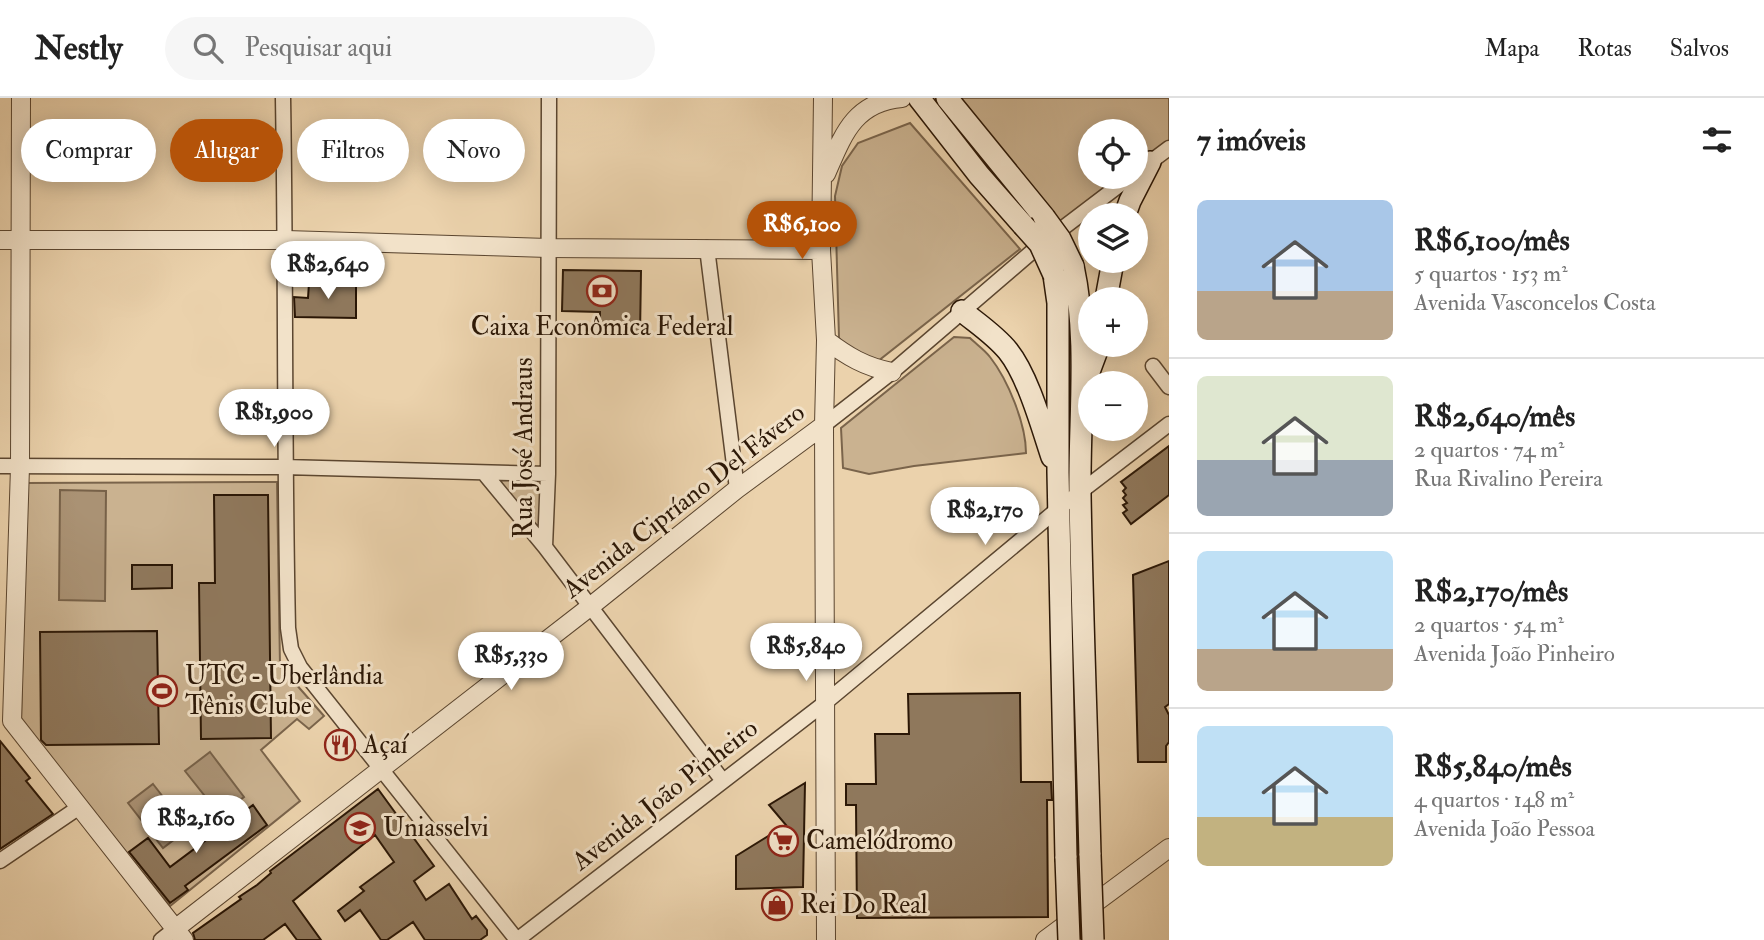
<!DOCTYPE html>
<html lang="pt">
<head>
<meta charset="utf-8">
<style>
  :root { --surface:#fff; --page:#f6f6f6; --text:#222; --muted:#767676; --line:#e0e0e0; --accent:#b45309 }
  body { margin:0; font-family:"IM FELL Double Pica",serif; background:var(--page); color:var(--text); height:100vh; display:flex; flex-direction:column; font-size:26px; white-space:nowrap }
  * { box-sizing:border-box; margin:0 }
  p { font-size:23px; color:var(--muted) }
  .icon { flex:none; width:38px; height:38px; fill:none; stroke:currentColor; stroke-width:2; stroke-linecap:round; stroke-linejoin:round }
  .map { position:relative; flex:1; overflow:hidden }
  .side { display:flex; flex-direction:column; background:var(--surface); width:595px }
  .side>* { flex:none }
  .hud { position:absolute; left:21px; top:21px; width:665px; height:63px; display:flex; gap:14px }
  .fabs { position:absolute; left:1078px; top:21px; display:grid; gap:14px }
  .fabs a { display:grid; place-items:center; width:70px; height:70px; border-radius:50%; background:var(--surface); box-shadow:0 4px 18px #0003; font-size:35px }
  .price { position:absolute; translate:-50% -60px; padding:0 16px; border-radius:24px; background:#fff; color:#222; font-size:23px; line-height:46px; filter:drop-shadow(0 2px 4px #0008) }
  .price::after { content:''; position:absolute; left:50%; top:42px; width:21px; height:16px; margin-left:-10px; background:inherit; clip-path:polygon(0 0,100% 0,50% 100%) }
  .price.active { background:var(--accent); color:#fff }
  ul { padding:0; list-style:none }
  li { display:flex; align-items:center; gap:21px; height:175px; padding:0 28px }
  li+li { border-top:2px solid var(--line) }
  li span { display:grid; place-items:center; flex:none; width:196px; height:140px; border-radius:10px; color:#555 }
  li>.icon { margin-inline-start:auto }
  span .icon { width:84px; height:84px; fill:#fffc; stroke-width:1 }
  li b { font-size:30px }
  h2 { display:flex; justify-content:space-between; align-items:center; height:84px; padding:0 28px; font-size:30px }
  .pill { padding:0 24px; border-radius:32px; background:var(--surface); box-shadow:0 4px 18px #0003; font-size:24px; line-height:63px }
  .pill.active { background:var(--accent); color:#fff }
  header { display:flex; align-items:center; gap:42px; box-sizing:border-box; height:98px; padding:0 35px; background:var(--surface); border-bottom:2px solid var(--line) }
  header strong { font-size:33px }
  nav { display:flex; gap:38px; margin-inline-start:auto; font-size:24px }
  .search { width:490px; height:63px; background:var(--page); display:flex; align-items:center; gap:18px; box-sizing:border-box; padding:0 24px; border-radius:38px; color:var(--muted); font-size:26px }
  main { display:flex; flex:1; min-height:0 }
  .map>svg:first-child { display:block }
  .green { fill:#cab290; stroke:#7a644b; stroke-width:2 }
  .water { fill:#aa9274; stroke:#776148; stroke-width:2 }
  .building { fill:#8f785c; stroke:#2b1706; stroke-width:2 }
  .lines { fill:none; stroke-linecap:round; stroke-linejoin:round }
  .minor-casing { stroke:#5b4630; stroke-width:17 }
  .tertiary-casing { stroke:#5b4630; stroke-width:20 }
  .secondary-casing { stroke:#2b1706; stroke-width:24 }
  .minor { stroke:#f2e2c9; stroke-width:14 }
  .tertiary { stroke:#f2e2c9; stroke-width:18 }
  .secondary { stroke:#f2e2c9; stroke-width:21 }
  .secondary-bridge-casing { stroke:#2b1706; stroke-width:24; stroke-linecap:butt }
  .secondary-bridge { stroke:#f2e2c9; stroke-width:21 }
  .labels { text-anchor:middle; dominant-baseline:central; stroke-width:6; stroke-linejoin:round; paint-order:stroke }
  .poi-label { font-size:26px; fill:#2b1706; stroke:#f2e2c9; text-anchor:start }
  .street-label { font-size:26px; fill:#2b1706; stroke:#f2e2c9 }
</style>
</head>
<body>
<header>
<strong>Nestly</strong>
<div class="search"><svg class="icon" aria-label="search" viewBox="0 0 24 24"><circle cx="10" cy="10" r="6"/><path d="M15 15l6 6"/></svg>Pesquisar aqui</div>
<nav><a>Mapa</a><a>Rotas</a><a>Salvos</a></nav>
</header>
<main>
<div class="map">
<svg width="1169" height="842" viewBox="0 0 1169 842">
  <rect width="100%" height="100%" fill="#ebd2ac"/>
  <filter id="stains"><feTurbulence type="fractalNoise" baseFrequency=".00286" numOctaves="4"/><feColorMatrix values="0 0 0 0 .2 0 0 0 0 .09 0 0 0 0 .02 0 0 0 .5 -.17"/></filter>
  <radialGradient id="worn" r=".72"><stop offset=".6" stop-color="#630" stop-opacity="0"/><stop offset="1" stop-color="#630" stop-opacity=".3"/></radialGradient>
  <!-- green -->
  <path class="green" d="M 947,0 L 1169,0 L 1169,50 L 1136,75 L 1136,33 L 1090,33 L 1090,79 L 1131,79 L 1056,136 Z
    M 910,25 L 1020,151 L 873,267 L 852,256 L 839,240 L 835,98 L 842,68 L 858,45 Z
    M 954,239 L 970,240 C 976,246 985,252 990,259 C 1008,282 1026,326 1026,355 L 914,368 L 869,376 L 843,370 L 841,330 Z
    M 493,380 L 547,381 L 538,438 Z
    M 277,384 L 280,568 L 324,618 L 309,631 L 297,621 L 261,652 L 300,703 L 170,808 L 21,626 L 26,385 Z"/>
  <!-- water -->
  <path class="water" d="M 60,392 L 106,393 L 105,503 L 59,502 Z
    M 210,654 L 244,699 L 220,717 L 185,673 Z
    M 153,686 L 188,731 L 163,750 L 128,705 Z"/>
  <!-- building -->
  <path class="building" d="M 563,172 L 641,173 L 640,237 L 600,236 L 600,214 L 562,213 Z
    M 309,185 L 356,185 L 356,220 L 295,219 L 294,199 L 308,200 Z
    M 1169,348 L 1169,397 L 1131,426 L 1123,415 L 1127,412 L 1123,407 L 1127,405 L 1123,400 L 1126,397 L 1123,393 L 1126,390 L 1121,384 Z
    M 214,397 L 268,397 L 271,640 L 201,641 L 199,485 L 215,485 Z
    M 1169,463 L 1169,606 L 1165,609 L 1169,617 L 1169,644 L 1166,648 L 1166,664 L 1138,664 L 1133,477 Z
    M 132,467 L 172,467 L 172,490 L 132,491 Z
    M 157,533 L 159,646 L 46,647 L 41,642 L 40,534 Z
    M 1020,595 L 1021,684 L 1051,684 L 1052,702 L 1047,702 L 1048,819 L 857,820 L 856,707 L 846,707 L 846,686 L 876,686 L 875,636 L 909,636 L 908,596 Z
    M 0,643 L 30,680 L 26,683 L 53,716 L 0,751 Z
    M 805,685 L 803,789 L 736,791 L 736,758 L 786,727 L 769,707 Z
    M 378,691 L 434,768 L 414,783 L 426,802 L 449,786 L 472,821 L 476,818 L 487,832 L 487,837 L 480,842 L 425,842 L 413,824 L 387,842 L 381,842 L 360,812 L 345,823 L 338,813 L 364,793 L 360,789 L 394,764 L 375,737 L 293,803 L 321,842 L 297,842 L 285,826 L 263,842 L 195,842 L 193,835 L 241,801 L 239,799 L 257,787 L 271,775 L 270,773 Z
    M 253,707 L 267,727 L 185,788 L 188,792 L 170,805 L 129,754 L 148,740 L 170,769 Z"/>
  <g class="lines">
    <!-- minor casing -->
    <g class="minor-casing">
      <path id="minor" d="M 283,0 C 286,177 284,353 288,530 L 291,551 L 300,569 L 517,842
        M 549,0 L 548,376 L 545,449 L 723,683
        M 1145,68 L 1169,50
        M 707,150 L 737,391
        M 1153,268 L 1169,289
        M 824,327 L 892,274 L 1034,152 L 1130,79
        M 0,368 L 284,369 L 548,376
        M 484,375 L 545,449
        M 0,763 L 78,710
        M 161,842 L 175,831
        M 517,842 L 826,604 L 1058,411 L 1169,326"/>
    </g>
    <!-- tertiary casing -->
    <g class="tertiary-casing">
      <path id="tertiary" d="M 823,0 L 821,152 L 826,242 L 824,327 L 826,842
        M 826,76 C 843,37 854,4 902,0
        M 0,142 L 286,142 L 548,150 L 821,152
        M 826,242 C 847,258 865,269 892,274
        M 12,623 L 20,369 L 21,0
        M 12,623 L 184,842
        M 175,831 L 591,508 L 737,391 L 824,327
        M 1045,842 L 1169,750"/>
    </g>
    <!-- secondary casing -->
    <g class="secondary-casing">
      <path id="secondary" d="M 919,0 L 979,77 L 1023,127
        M 947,0 L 1044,119
        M 1125,117 L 1130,103 L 1150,64
        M 1073,168 C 1089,242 1079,320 1080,396 C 1082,516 1087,636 1090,757
        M 1054,177 L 1058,205 L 1058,374 L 1066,760
        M 1106,201 L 1113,163
        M 962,213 C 978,226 995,237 1008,253 C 1028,278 1042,329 1052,359
        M 1084,287 L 1099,247"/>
    </g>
    <!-- minor -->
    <use href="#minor" class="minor"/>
    <!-- tertiary -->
    <use href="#tertiary" class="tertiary"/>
    <!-- secondary -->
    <use href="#secondary" class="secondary"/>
    <!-- secondary-bridge casing -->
    <g class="secondary-bridge-casing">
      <path id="secondary-bridge" d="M 1044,119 L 1060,141 L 1073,168
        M 1023,127 L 1040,146 L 1054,177
        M 1090,757 L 1093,842
        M 1066,760 L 1069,842"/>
    </g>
    <!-- secondary-bridge -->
    <use href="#secondary-bridge" class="secondary-bridge"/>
  </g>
  <!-- icons -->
  <defs>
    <g id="bank-ring" transform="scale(1.575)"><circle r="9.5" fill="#f2e2c9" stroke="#8f2418" stroke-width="1.5"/><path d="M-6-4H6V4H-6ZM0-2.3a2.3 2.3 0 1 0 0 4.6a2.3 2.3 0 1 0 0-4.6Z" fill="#8f2418"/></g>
    <g id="stadium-ring" transform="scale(1.575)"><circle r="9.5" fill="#f2e2c9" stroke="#8f2418" stroke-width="1.5"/><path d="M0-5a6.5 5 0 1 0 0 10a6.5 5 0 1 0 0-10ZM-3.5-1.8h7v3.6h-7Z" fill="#8f2418"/></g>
    <g id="restaurant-ring" transform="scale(1.575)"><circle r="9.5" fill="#f2e2c9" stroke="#8f2418" stroke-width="1.5"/><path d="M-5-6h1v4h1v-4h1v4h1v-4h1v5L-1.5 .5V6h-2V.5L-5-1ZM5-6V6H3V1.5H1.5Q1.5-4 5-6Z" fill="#8f2418"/></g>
    <g id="university-ring" transform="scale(1.575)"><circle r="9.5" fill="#f2e2c9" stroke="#8f2418" stroke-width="1.5"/><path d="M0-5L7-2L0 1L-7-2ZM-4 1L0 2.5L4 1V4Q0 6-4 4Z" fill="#8f2418"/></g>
    <g id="supermarket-ring" transform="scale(1.575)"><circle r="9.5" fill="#f2e2c9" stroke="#8f2418" stroke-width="1.5"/><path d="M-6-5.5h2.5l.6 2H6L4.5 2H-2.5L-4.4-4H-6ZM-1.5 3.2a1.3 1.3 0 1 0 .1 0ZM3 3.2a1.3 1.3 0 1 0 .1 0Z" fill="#8f2418"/></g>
    <g id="shop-ring" transform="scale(1.575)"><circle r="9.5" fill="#f2e2c9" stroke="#8f2418" stroke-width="1.5"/><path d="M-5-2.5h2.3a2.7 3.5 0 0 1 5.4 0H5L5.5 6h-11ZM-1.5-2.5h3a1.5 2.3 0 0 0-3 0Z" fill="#8f2418"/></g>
  </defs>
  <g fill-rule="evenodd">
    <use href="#bank-ring" x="602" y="193"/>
    <use href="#stadium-ring" x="162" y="593"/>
    <use href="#restaurant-ring" x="340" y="647"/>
    <use href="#university-ring" x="360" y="730"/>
    <use href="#supermarket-ring" x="783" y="743"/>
    <use href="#shop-ring" x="777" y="807"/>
  </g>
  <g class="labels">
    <!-- poi labels -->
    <g class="poi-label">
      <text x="602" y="229" text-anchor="middle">Caixa Econômica Federal</text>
      <text x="185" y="578">UTC - Uberlândia<tspan x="185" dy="30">Tênis Clube</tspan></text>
      <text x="363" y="647">Açaí</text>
      <text x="383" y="730">Uniasselvi</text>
      <text x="806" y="743">Camelódromo</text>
      <text x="800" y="807">Rei Do Real</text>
    </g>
    <!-- street labels -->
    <g class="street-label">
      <text transform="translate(524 350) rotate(-90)">Rua José Andraus</text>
      <text transform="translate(684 403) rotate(-38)">Avenida Cipríano Del Fávero</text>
      <text transform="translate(665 697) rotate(-38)">Avenida João Pinheiro</text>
    </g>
  </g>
  <rect width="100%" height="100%" filter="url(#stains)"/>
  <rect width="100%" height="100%" fill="url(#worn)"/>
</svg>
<div class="fabs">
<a><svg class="icon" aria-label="locate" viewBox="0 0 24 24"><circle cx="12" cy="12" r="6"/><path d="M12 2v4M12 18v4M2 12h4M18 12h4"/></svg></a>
<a><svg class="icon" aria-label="layers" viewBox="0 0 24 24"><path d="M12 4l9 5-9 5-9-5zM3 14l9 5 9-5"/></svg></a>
<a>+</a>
<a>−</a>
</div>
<b class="price active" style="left:802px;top:163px">R$6,100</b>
<b class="price" style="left:328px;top:203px">R$2,640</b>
<b class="price" style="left:274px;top:351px">R$1,900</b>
<b class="price" style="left:985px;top:449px">R$2,170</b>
<b class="price" style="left:806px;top:585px">R$5,840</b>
<b class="price" style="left:511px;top:594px">R$5,330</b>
<b class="price" style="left:196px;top:757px">R$2,160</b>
<div class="hud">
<a class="pill">Comprar</a>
<a class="pill active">Alugar</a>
<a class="pill">Filtros</a>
<a class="pill">Novo</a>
</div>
</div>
<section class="side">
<h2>7 imóveis<svg class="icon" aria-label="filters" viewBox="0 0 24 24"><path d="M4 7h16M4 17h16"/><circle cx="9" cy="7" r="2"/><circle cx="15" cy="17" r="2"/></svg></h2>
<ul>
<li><span style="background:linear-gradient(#a9c7e8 65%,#b9a48a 0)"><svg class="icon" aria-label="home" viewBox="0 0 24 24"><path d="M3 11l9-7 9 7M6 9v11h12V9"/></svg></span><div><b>R$6,100/mês</b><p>5 quartos · 153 m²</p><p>Avenida Vasconcelos Costa</p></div></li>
<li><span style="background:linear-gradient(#dfe7d0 60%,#9aa5b1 0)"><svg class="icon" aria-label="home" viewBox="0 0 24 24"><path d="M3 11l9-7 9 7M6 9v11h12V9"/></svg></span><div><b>R$2,640/mês</b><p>2 quartos · 74 m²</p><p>Rua Rivalino Pereira</p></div></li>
<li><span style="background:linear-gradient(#bfe0f5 70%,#b9a48a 0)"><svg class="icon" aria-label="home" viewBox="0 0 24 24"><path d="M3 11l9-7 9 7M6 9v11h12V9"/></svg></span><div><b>R$2,170/mês</b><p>2 quartos · 54 m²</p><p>Avenida João Pinheiro</p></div></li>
<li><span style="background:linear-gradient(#bfe0f5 65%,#c2b280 0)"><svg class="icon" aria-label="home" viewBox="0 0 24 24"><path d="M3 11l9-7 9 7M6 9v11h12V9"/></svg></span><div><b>R$5,840/mês</b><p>4 quartos · 148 m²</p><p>Avenida João Pessoa</p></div></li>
</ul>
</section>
</main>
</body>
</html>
